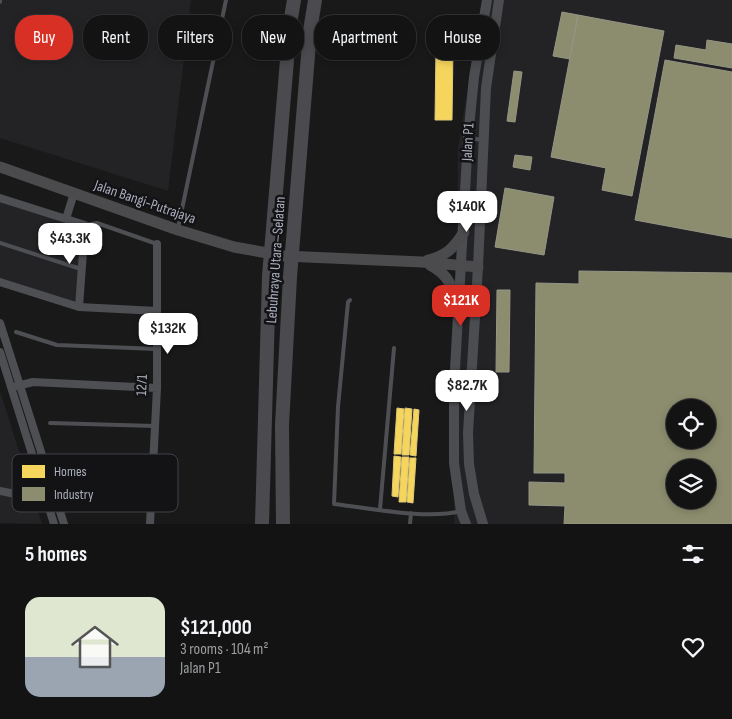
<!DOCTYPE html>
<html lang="en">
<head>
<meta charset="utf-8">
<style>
  :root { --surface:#131314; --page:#202022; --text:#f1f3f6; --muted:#9d9ea0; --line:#323234; --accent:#d93025 }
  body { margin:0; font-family:"Sofia Sans Condensed",sans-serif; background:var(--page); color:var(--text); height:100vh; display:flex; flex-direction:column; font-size:19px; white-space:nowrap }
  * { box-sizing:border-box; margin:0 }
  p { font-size:16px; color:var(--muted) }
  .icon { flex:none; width:28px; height:28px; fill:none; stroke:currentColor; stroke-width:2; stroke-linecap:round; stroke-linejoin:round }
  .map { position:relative; height:524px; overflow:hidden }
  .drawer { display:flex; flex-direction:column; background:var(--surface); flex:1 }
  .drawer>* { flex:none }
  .top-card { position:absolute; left:15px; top:15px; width:702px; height:45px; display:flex; gap:10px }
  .tools { position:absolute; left:666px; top:399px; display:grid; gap:10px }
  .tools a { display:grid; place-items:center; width:50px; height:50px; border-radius:50%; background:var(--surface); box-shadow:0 2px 8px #0003,0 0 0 1px var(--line); font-size:25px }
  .price { position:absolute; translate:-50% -42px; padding:0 11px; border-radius:10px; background:#fff; color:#222; font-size:16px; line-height:32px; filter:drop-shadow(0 1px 2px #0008) }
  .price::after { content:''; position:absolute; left:50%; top:30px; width:15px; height:11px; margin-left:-8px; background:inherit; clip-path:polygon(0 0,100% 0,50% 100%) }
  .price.current { background:var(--accent); color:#fff }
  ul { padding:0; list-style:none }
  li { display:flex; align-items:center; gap:15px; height:125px; padding:0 25px }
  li+li { border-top:1px solid var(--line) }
  li span { display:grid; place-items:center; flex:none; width:140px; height:100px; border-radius:15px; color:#555 }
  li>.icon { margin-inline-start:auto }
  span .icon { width:60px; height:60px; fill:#fffc; stroke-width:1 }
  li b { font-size:21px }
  h2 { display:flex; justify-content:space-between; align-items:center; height:60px; padding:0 25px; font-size:21px }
  .pill { padding:0 18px; border-radius:20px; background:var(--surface); box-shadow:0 2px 8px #0003,0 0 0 1px var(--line); font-size:18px; line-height:45px }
  .pill.current { background:var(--accent); color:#fff }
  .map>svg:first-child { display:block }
  .built { fill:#232326; fill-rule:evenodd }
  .homes { fill:#f6d55c; stroke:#dfc978 }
  .industry { fill:#8c8c6e; stroke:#959685; fill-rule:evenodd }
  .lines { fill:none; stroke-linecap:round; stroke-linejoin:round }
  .lane { stroke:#4d4f53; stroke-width:4 }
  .street { stroke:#4d4f53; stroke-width:8 }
  .secondary { stroke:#4c4d51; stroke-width:10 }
  .primary { stroke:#4b4b4e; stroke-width:11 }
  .highway { stroke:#4b4b4f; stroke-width:14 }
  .labels { text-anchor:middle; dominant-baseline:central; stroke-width:5; stroke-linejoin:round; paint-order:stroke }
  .street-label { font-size:15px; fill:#aaaebb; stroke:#131316 }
  .key { fill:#131316; stroke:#404248; stroke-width:1 }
  .key-label { font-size:14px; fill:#aaaebb }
</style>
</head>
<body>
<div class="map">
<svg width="732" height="524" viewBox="0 0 732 524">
  <rect width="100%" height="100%" fill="#19191a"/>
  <!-- built -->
  <path class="built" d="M 0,0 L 191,0 L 168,191 L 0,138 Z
    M 482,0 L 732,0 L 732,524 L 454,524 L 458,148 ZM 675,408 L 708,408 L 708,440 L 675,440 ZM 675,468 L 708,468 L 708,500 L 675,500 Z
    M 0,202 L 82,228 L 76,303 L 0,278 Z
    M 0,391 L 42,524 L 0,523 Z"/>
  <!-- homes -->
  <path class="homes" d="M 436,47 L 453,47 L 452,120 L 435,120 Z
    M 397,408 L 404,409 L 401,454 L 394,454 Z
    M 405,408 L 412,409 L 409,455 L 402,455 Z
    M 414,409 L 419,410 L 416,456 L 410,455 Z
    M 394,456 L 401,457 L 398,497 L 392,496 Z
    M 402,457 L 409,457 L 406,502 L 399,502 Z
    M 410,458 L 416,458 L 413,503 L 407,502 Z"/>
  <!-- industry -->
  <path class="industry" d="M 562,12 L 578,15 L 570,59 L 553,56 Z
    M 578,15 L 664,31 L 632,196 L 602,190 L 606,168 L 551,157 Z
    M 707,40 L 732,44 L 732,68 L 674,58 L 676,45 L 706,50 Z
    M 665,60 L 732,72 L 732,238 L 635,220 Z
    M 514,71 L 522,72 L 515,122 L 507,121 Z
    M 515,155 L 532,157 L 530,170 L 513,167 Z
    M 505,188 L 554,197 L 544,255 L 495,247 Z
    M 579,271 L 732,273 L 732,524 L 564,524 L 565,506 L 529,505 L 529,482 L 565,483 L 565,473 L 534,473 L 536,283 L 579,284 ZM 675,408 L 708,408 L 708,440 L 675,440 ZM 675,468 L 708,468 L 708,500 L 675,500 Z
    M 497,290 L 510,290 L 509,372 L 496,372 Z"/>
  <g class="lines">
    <!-- lane -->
    <path class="lane" d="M 0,2 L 0,0
      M 468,138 L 483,140
      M 85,225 L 97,223 L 157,244
      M 178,228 L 226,0
      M 0,243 L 81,269
      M 350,300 L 348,302 L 338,407 L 334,504 C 371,508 426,520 461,511
      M 16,332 L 57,345 L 157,349
      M 454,387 L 470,388
      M 50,423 L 155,426
      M 70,501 L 150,508
      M 380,509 L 394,348
      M 410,524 L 411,513"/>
    <!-- street -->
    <path class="street" d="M 0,198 L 85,225 L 79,307
      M 66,219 L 74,193
      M 0,282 L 79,307 L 157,311
      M 0,323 L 64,524
      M 0,352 L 54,524
      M 17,386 L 33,382 L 157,388
      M 44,463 L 152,467
      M 0,491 L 20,495
      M 150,524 L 157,388 L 157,244"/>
    <!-- secondary -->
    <path class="secondary" d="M 466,524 L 461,511 L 454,463 L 454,387 L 468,138 L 474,77 L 487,0
      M 483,524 L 474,494 L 469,464 L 468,433 L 478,267 L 486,88 L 499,0"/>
    <!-- primary -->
    <path class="primary" d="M 0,167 L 178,230 L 234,247 L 284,256 L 422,262 L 478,267
      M 428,260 C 446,256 454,248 464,232
      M 430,265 C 454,277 453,294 459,317"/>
    <!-- highway -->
    <path class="highway" d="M 262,524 L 269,276 L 290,24 L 294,0
      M 283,524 L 282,425 L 290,277 L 310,31 L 315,0"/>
  </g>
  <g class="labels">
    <!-- street labels -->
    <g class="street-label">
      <text transform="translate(468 142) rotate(-87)">Jalan P1</text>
      <text transform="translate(145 202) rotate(19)">Jalan Bangi-Putrajaya</text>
      <text transform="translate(276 260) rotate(-86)">Lebuhraya Utara–Selatan</text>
      <text transform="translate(142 385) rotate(-88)">12/1</text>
    </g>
  </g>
  <!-- legend -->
  <rect x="12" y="454" width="166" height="58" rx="8" class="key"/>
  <rect x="22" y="465" width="23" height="13" fill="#f6d55c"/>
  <rect x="22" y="487" width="23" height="14" fill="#8c8c6e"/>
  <g class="key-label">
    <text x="54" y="476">Homes</text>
    <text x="54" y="499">Industry</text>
  </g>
</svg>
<div class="tools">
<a><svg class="icon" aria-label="locate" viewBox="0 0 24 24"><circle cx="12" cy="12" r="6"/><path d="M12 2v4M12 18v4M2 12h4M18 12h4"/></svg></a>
<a><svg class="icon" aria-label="layers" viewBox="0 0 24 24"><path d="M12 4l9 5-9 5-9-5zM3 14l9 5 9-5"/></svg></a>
</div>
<b class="price" style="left:467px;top:233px">$140K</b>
<b class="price" style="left:70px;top:265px">$43.3K</b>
<b class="price current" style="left:461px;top:327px">$121K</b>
<b class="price" style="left:168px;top:355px">$132K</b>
<b class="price" style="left:467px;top:412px">$82.7K</b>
<div class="top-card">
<a class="pill current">Buy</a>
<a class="pill">Rent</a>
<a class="pill">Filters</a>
<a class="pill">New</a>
<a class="pill">Apartment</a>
<a class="pill">House</a>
</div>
</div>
<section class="drawer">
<h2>5 homes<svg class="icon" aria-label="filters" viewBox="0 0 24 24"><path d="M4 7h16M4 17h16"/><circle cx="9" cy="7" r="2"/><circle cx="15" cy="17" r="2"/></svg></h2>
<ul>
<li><span style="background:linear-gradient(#dfe7d0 60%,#9aa5b1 0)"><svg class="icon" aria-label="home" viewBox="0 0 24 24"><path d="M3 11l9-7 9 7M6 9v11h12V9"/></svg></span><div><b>$121,000</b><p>3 rooms · 104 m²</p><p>Jalan P1</p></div><svg class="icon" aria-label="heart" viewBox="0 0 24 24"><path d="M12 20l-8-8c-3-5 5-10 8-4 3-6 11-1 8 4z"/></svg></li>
</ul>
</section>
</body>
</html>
